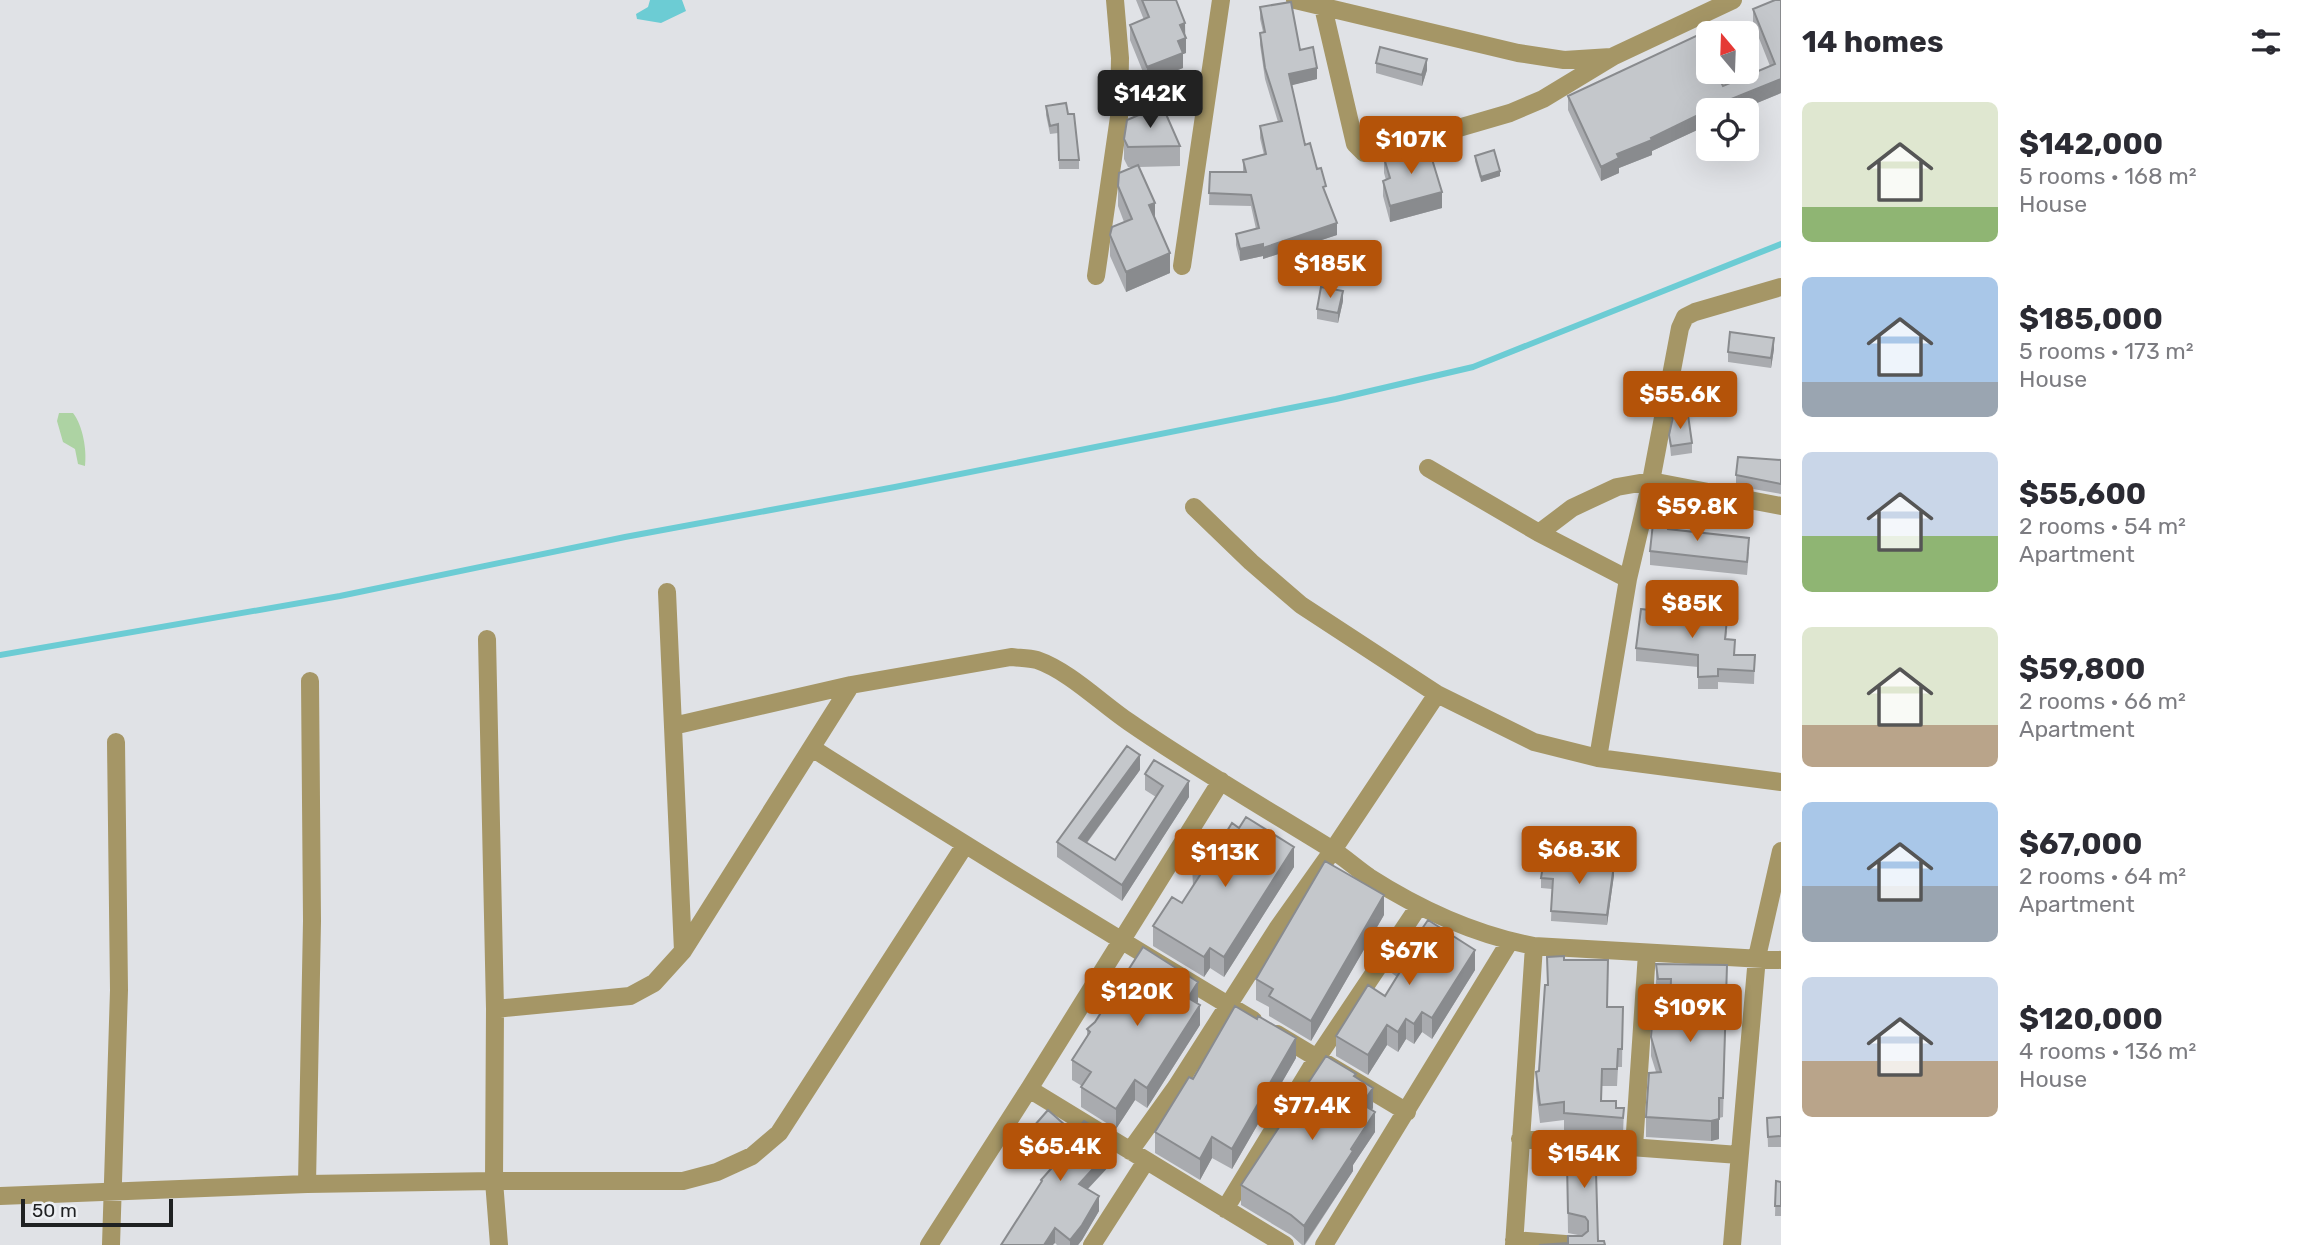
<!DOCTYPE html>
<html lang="en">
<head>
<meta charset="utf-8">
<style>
  :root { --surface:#fff; --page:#f7f7f7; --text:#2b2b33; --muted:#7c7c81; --accent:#b45309 }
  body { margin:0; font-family:Rubik,sans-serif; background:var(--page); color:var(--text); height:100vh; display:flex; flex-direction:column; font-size:26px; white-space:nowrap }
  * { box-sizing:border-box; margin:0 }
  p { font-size:23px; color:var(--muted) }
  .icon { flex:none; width:38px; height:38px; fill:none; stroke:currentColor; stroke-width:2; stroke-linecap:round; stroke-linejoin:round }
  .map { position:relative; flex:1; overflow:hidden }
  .drawer { display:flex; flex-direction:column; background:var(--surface); width:525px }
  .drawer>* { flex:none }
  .needle { width:46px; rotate:341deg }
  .buttons { position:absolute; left:1696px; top:21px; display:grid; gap:14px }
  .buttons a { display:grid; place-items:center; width:63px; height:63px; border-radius:10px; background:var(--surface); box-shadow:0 7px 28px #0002; font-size:35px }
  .scale { position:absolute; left:21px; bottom:18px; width:152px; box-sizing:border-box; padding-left:7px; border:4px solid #1f2122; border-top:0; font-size:19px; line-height:24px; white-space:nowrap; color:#1f2122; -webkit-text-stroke:5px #edf0f3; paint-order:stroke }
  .price { position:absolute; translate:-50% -60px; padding:0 16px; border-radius:7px; background:var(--accent); color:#fff; font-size:23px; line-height:46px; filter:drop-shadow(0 2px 4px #0008) }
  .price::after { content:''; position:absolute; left:50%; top:42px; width:21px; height:16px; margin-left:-10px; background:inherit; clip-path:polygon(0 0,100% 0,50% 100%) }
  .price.on { background:#222; color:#fff }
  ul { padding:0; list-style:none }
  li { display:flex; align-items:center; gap:21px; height:175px; padding:0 21px }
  li span { display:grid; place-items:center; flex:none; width:196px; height:140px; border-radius:10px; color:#555 }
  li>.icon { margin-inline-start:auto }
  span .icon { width:84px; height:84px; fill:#fffc; stroke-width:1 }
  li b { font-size:30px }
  h2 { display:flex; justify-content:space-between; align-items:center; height:84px; padding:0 21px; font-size:30px }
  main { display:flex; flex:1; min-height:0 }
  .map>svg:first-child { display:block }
  .green { fill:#add3a3 }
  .water { fill:#6cccd4 }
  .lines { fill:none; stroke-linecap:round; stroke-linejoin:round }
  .stream { stroke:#6cccd4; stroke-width:6 }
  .street { stroke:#a59666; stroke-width:18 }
  .wall { fill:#a9abaf }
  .shaded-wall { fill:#898b8e }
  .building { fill:#c4c7cb; stroke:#898b8e; stroke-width:2 }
</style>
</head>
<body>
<main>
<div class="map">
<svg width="1781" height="1245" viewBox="0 0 1781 1245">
  <rect width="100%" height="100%" fill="#e0e2e6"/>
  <!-- green -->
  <path class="green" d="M 59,413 L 73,413 C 83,426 87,450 85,466 L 78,464 L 75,449 L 63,442 L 57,421 Z"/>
  <!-- water -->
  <path class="water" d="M 650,0 L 682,0 L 686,11 L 661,23 L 637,19 L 636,14 L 648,7 Z"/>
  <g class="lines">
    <!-- stream -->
    <path class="stream" d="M 0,655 L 340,596 L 625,537 L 895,487 L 1336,399 L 1473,367 L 1781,244"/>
    <!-- street -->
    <path class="street" d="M 1295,0 L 1518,53 L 1564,60 L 1611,57
      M 1323,7 L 1355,144 L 1364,153 L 1376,152 L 1510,113 L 1543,99 L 1614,56 L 1733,0
      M 1182,266 L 1221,0
      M 1096,276 L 1119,117 L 1120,58 L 1115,0
      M 1428,468 L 1539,533 L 1628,579
      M 1194,507 L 1251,562 L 1301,605 L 1437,694 L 1534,742 L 1598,758 L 1781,782
      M 1539,533 L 1572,508 L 1617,487 L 1651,481 L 1781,506
      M 667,592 L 683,951
      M 487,639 L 495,1009 L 494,1181 L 499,1245
      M 673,726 L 851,685 L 1011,657 C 1019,658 1029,658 1037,660 C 1069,671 1101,703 1129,722 C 1194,767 1263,807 1331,849 C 1344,857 1356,868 1369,877 C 1419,909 1476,935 1534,946 L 1781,960
      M 812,748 C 958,841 1105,931 1253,1020
      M 1598,758 L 1628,579 L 1651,481 L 1680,328 L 1685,317 L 1695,312 L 1781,287
      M 495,1009 L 630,996 L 654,983 L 683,951 L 851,685
      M 1277,1034 L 1407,1112
      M 1029,1089 L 1285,1245
      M 1520,1139 L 1739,1155
      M 1634,1147 L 1647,953
      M 1130,1151 L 1176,1087 L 1277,929 L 1333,850 L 1437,694
      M 307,1184 L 312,921 L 310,681
      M 0,1196 L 307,1184 L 494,1181 L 683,1181 L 717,1172 L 752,1156 L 779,1133 L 965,845
      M 1225,1209 L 1317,1058 L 1419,906
      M 1514,1240 L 1578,1245
      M 111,1245 L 119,990 L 116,742
      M 929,1245 L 1029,1089 L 1221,781
      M 1092,1245 L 1146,1161
      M 1324,1245 L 1510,941
      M 1514,1245 L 1534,946
      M 1732,1245 L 1757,957 L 1781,851"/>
  </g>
  <!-- wall -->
  <path class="wall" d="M 1136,0 L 1176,0 L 1185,23 L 1186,53 L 1183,54 L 1183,68 L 1147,82 L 1130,40 L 1130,25 L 1144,20 Z
    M 1781,0 L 1781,93 L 1740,110 L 1708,110 L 1708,125 L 1652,151 L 1652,155 L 1619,168 L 1619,173 L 1601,181 L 1568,110 L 1568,96 L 1708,72 L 1723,86 L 1770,66 L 1753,23 L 1753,9 Z
    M 1260,7 L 1300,50 L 1317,79 L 1291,85 L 1305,145 L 1317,169 L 1326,194 L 1337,235 L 1263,259 L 1263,256 L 1240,261 L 1236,245 L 1236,234 L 1256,229 L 1251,206 L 1209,205 L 1210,172 L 1243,172 L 1243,160 L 1264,155 L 1260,138 L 1260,126 L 1278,122 L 1265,79 L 1260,45 L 1260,33 L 1263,32 L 1260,19 Z
    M 1376,63 L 1427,70 L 1422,86 L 1376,73 Z
    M 1046,106 L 1068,114 L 1079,160 L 1079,169 L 1059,169 L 1058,133 L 1050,134 L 1046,115 Z
    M 1124,139 L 1180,146 L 1180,166 L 1139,167 L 1170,273 L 1126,292 L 1110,256 L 1110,235 L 1124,222 L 1118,206 L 1118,186 L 1133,167 L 1128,167 L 1124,159 Z
    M 1475,156 L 1500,176 L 1481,182 L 1475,161 Z
    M 1384,158 L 1442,208 L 1390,222 L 1383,196 L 1383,181 L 1386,180 L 1384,173 Z
    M 1343,301 L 1338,323 L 1317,319 L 1317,309 Z
    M 1774,349 L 1771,368 L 1728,362 L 1728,352 Z
    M 1722,387 L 1720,407 L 1695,405 L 1695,394 Z
    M 1669,435 L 1692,443 L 1692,453 L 1671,456 Z
    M 1781,460 L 1781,494 L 1736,486 L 1736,475 Z
    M 1669,529 L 1749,552 L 1747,575 L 1650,565 L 1650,551 Z
    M 1727,631 L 1726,639 L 1735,655 L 1755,655 L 1754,684 L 1718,682 L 1718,689 L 1698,689 L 1698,667 L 1636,661 L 1636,648 Z
    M 1140,770 L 1087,843 L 1115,860 L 1156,797 L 1145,790 L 1145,774 L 1189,797 L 1122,901 L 1057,857 L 1057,842 Z
    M 1216,849 L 1294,867 L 1224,977 L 1210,968 L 1204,977 L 1153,946 L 1153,926 L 1182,903 L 1193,886 L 1192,865 Z
    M 1614,875 L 1607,925 L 1551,921 L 1552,889 L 1541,888 L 1541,878 Z
    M 1384,915 L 1311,1041 L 1269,1016 L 1269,1007 L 1256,1000 L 1256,979 Z
    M 1413,942 L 1475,970 L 1432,1039 L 1422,1032 L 1414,1044 L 1406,1039 L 1398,1052 L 1387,1045 L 1368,1075 L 1336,1056 L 1336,1036 L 1385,996 L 1397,977 L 1389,971 L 1389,951 Z
    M 1547,957 L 1564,960 L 1607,1007 L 1623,1007 L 1622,1067 L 1618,1067 L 1617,1086 L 1602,1086 L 1601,1101 L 1616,1108 L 1624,1108 L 1623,1135 L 1564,1131 L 1564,1120 L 1540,1123 L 1536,1090 L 1536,1072 L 1539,1071 L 1547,985 Z
    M 1656,964 L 1727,984 L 1723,1117 L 1719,1118 L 1719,1139 L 1711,1141 L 1646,1137 L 1646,1117 L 1656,1072 L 1651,1056 L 1651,1037 L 1670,1009 L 1670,999 L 1658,999 L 1656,983 Z
    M 1198,1002 L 1197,1003 L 1200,1025 L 1147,1108 L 1135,1100 L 1116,1129 L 1081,1107 L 1081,1087 L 1082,1086 L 1072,1080 L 1072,1060 L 1087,1036 L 1087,1029 Z
    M 1296,1058 L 1232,1169 L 1212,1158 L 1200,1180 L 1155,1153 L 1155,1132 L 1193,1079 Z
    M 1356,1077 L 1373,1108 L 1372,1110 L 1375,1132 L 1353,1165 L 1353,1171 L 1305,1245 L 1302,1245 L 1291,1235 L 1241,1205 L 1241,1185 Z
    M 1781,1117 L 1781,1147 L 1768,1147 L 1767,1118 Z
    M 1074,1133 L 1104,1141 L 1112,1163 L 1088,1189 L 1099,1211 L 1082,1240 L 1078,1245 L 1057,1245 L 1055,1243 L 1041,1183 L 1041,1180 L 1050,1169 L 1027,1149 L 1027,1134 Z
    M 1574,1135 L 1598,1241 L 1568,1243 L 1583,1236 L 1568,1233 L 1567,1163 L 1574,1163 Z
    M 1776,1181 L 1781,1182 L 1781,1216 L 1775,1216 Z"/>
  <!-- shaded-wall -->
  <path class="shaded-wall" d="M 1185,23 L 1185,38 L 1180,25 Z
    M 1186,38 L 1186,53 L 1183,54 L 1183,68 L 1147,82 L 1147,67 L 1178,41 Z
    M 1427,59 L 1427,70 L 1422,86 L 1422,75 Z
    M 1317,68 L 1317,79 L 1289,86 L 1289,74 Z
    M 1781,79 L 1781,93 L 1740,110 L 1708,110 Z
    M 1708,110 L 1708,125 L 1652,151 L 1652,155 L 1619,168 L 1619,173 L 1601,181 L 1601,167 L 1617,154 Z
    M 1500,171 L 1500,176 L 1481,182 L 1481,177 Z
    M 1442,192 L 1442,208 L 1390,222 L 1390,206 Z
    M 1155,203 L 1155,223 L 1149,205 Z
    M 1337,223 L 1337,235 L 1263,259 L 1263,248 Z
    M 1263,244 L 1263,256 L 1240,261 L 1240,249 Z
    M 1170,253 L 1170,273 L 1126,292 L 1126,272 Z
    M 1343,291 L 1343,301 L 1338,323 L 1338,313 Z
    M 1774,338 L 1774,349 L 1771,368 L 1771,358 Z
    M 1140,755 L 1140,770 L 1079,853 L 1079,838 Z
    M 1189,781 L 1189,797 L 1122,901 L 1122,885 Z
    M 1294,847 L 1294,867 L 1224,977 L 1224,957 Z
    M 1614,865 L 1614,875 L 1607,925 L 1607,915 Z
    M 1384,895 L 1384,915 L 1311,1041 L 1311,1021 Z
    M 1210,948 L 1210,968 L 1204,977 L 1204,957 Z
    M 1475,950 L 1475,970 L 1432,1039 L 1432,1018 Z
    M 1198,982 L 1198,1002 L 1188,1017 L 1188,998 Z
    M 1200,1005 L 1200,1025 L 1147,1108 L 1147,1088 Z
    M 1422,1012 L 1422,1032 L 1414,1044 L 1414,1024 Z
    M 1406,1019 L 1406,1039 L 1398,1052 L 1398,1032 Z
    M 1387,1025 L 1387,1045 L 1368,1075 L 1368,1055 Z
    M 1296,1038 L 1296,1058 L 1232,1169 L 1232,1149 Z
    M 1135,1080 L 1135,1100 L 1116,1129 L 1116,1109 Z
    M 1373,1088 L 1373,1108 L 1362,1124 L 1362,1104 Z
    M 1375,1112 L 1375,1132 L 1353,1165 L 1353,1171 L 1304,1245 L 1304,1226 Z
    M 1719,1118 L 1719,1139 L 1711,1141 L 1711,1121 Z
    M 1212,1137 L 1212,1158 L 1200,1180 L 1200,1159 Z
    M 1112,1148 L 1112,1163 L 1079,1198 L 1079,1184 Z
    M 1099,1196 L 1099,1211 L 1082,1240 L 1078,1245 L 1070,1245 L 1070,1240 Z
    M 1055,1228 L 1055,1243 L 1053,1245 L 1044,1245 Z"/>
  <!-- building -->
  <path class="building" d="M 1142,0 L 1176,0 L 1185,23 L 1180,25 L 1186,38 L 1178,41 L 1183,53 L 1147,67 L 1130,25 L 1149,17 Z
    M 1775,0 L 1781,0 L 1781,79 L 1729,100 L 1651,138 L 1652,140 L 1617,154 L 1619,158 L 1601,167 L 1568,96 L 1713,28 L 1715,33 L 1708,33 L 1708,51 L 1707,51 L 1708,53 L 1708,72 L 1716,72 L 1723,86 L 1775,64 L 1753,9 Z
    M 1291,2 L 1300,50 L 1313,47 L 1317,68 L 1289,74 L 1305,145 L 1310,143 L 1317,169 L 1321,168 L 1326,186 L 1323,187 L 1337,223 L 1263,248 L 1263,244 L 1240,249 L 1236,234 L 1259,228 L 1251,195 L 1209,193 L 1210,172 L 1246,172 L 1243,160 L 1266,154 L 1260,126 L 1282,121 L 1265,68 L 1260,33 L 1265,32 L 1260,7 Z
    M 1380,47 L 1427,59 L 1422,75 L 1376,63 Z
    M 1066,103 L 1068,114 L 1074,114 L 1079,160 L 1059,160 L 1058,124 L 1050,126 L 1046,106 Z
    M 1162,105 L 1180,146 L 1128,147 L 1124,139 L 1127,120 Z
    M 1428,146 L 1442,192 L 1390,206 L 1383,181 L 1390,178 L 1384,158 Z
    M 1494,150 L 1500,171 L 1481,177 L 1475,156 Z
    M 1138,165 L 1155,203 L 1149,205 L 1170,253 L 1126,272 L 1110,235 L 1112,227 L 1132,219 L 1118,186 L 1119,173 Z
    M 1321,287 L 1343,291 L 1338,313 L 1317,309 Z
    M 1730,332 L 1774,338 L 1771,358 L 1728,352 Z
    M 1697,375 L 1722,377 L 1720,397 L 1695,394 Z
    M 1688,415 L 1692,443 L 1671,446 L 1669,435 L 1673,417 Z
    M 1738,457 L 1781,460 L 1781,484 L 1736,475 Z
    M 1654,514 L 1669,516 L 1668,529 L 1749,538 L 1747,562 L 1650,551 Z
    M 1641,609 L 1727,619 L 1725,639 L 1735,640 L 1734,655 L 1755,655 L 1754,671 L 1718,669 L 1718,676 L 1698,677 L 1698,655 L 1636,648 Z
    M 1127,746 L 1140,755 L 1079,838 L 1115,860 L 1163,786 L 1145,774 L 1154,760 L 1189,781 L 1122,885 L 1057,842 Z
    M 1246,817 L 1294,847 L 1224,957 L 1210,948 L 1204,957 L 1153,926 L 1172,897 L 1182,903 L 1202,872 L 1192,865 L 1206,842 L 1216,849 L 1232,823 L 1239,828 Z
    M 1544,859 L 1614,865 L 1607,915 L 1551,911 L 1553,879 L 1541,878 Z
    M 1325,861 L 1384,895 L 1311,1021 L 1269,996 L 1273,989 L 1256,979 Z
    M 1428,920 L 1475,950 L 1432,1018 L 1422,1012 L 1414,1024 L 1406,1019 L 1398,1032 L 1387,1025 L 1368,1055 L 1336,1036 L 1368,985 L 1385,996 L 1406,962 L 1389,951 L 1400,934 L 1413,942 Z
    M 1143,947 L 1198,982 L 1188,998 L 1200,1005 L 1147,1088 L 1135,1080 L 1116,1109 L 1081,1087 L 1091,1072 L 1072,1060 L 1090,1032 L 1087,1029 L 1095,1022 Z
    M 1564,956 L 1564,960 L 1608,960 L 1607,1007 L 1623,1007 L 1622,1049 L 1618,1049 L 1617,1069 L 1602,1069 L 1601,1101 L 1616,1101 L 1616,1108 L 1624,1108 L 1623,1118 L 1564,1113 L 1564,1102 L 1540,1105 L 1536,1072 L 1539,1071 L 1545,985 L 1548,985 L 1547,957 Z
    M 1656,964 L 1727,965 L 1723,1098 L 1719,1098 L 1719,1119 L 1711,1121 L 1646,1117 L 1649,1073 L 1661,1072 L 1651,1037 L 1653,1013 L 1670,1009 L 1671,979 L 1658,979 Z
    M 1235,1006 L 1257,1019 L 1258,1016 L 1296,1038 L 1232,1149 L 1212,1137 L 1200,1159 L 1155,1132 L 1189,1077 L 1193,1079 Z
    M 1326,1056 L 1356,1074 L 1354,1076 L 1373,1088 L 1362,1104 L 1375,1112 L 1351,1149 L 1353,1151 L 1304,1226 L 1291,1215 L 1241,1185 Z
    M 1048,1110 L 1074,1133 L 1084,1121 L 1104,1133 L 1101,1138 L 1112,1148 L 1079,1184 L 1099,1196 L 1082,1225 L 1070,1240 L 1055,1228 L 1044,1245 L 1001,1245 L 1042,1181 L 1041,1180 L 1058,1161 L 1027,1134 Z
    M 1781,1117 L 1781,1136 L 1768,1137 L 1767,1118 Z
    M 1574,1135 L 1595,1136 L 1598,1241 L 1604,1241 L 1605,1245 L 1539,1245 L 1568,1243 L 1568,1236 L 1582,1236 L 1588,1231 L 1588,1221 L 1585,1217 L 1568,1213 L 1567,1163 L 1575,1163 Z
    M 1776,1181 L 1781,1182 L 1781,1206 L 1775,1206 Z"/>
</svg>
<div class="buttons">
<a><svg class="needle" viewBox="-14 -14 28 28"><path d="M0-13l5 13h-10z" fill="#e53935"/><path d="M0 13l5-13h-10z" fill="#7c7c81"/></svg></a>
<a><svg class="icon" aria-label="locate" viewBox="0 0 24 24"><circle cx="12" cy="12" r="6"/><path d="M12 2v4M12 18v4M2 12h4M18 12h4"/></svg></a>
</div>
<div class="scale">50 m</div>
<b class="price on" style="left:1150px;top:130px">$142K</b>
<b class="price" style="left:1411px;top:176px">$107K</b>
<b class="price" style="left:1330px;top:300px">$185K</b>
<b class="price" style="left:1680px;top:431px">$55.6K</b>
<b class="price" style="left:1697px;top:543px">$59.8K</b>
<b class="price" style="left:1692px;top:640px">$85K</b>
<b class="price" style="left:1579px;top:886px">$68.3K</b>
<b class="price" style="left:1225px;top:889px">$113K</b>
<b class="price" style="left:1409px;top:987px">$67K</b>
<b class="price" style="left:1137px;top:1028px">$120K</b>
<b class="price" style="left:1690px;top:1044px">$109K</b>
<b class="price" style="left:1312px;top:1142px">$77.4K</b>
<b class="price" style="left:1060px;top:1183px">$65.4K</b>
<b class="price" style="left:1584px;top:1190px">$154K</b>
</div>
<section class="drawer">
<h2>14 homes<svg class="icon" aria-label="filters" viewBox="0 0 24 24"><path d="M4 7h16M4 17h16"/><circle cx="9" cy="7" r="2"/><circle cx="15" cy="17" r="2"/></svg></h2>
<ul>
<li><span style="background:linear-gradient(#dfe7d0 75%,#8fb573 0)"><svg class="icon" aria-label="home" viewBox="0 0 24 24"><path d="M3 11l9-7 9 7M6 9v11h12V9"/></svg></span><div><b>$142,000</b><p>5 rooms · 168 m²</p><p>House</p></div></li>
<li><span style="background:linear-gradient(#a9c7e8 75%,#9aa5b1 0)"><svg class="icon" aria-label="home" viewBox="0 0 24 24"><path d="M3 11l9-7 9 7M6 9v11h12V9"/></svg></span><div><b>$185,000</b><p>5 rooms · 173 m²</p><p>House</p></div></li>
<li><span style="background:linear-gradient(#c9d6e8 60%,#8fb573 0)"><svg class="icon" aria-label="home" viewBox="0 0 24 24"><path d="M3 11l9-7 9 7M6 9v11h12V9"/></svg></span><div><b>$55,600</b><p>2 rooms · 54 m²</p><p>Apartment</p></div></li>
<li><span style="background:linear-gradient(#dfe7d0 70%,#b9a48a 0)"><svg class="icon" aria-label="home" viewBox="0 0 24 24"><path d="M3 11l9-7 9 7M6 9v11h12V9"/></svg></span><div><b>$59,800</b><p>2 rooms · 66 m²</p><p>Apartment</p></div></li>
<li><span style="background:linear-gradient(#a9c7e8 60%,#9aa5b1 0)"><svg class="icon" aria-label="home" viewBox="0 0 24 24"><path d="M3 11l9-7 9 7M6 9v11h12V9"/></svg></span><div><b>$67,000</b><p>2 rooms · 64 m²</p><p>Apartment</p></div></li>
<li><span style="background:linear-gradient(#c9d6e8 60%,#b9a48a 0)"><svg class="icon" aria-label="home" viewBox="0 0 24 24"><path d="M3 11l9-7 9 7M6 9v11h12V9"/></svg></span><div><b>$120,000</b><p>4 rooms · 136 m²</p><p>House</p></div></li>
</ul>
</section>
</main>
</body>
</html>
